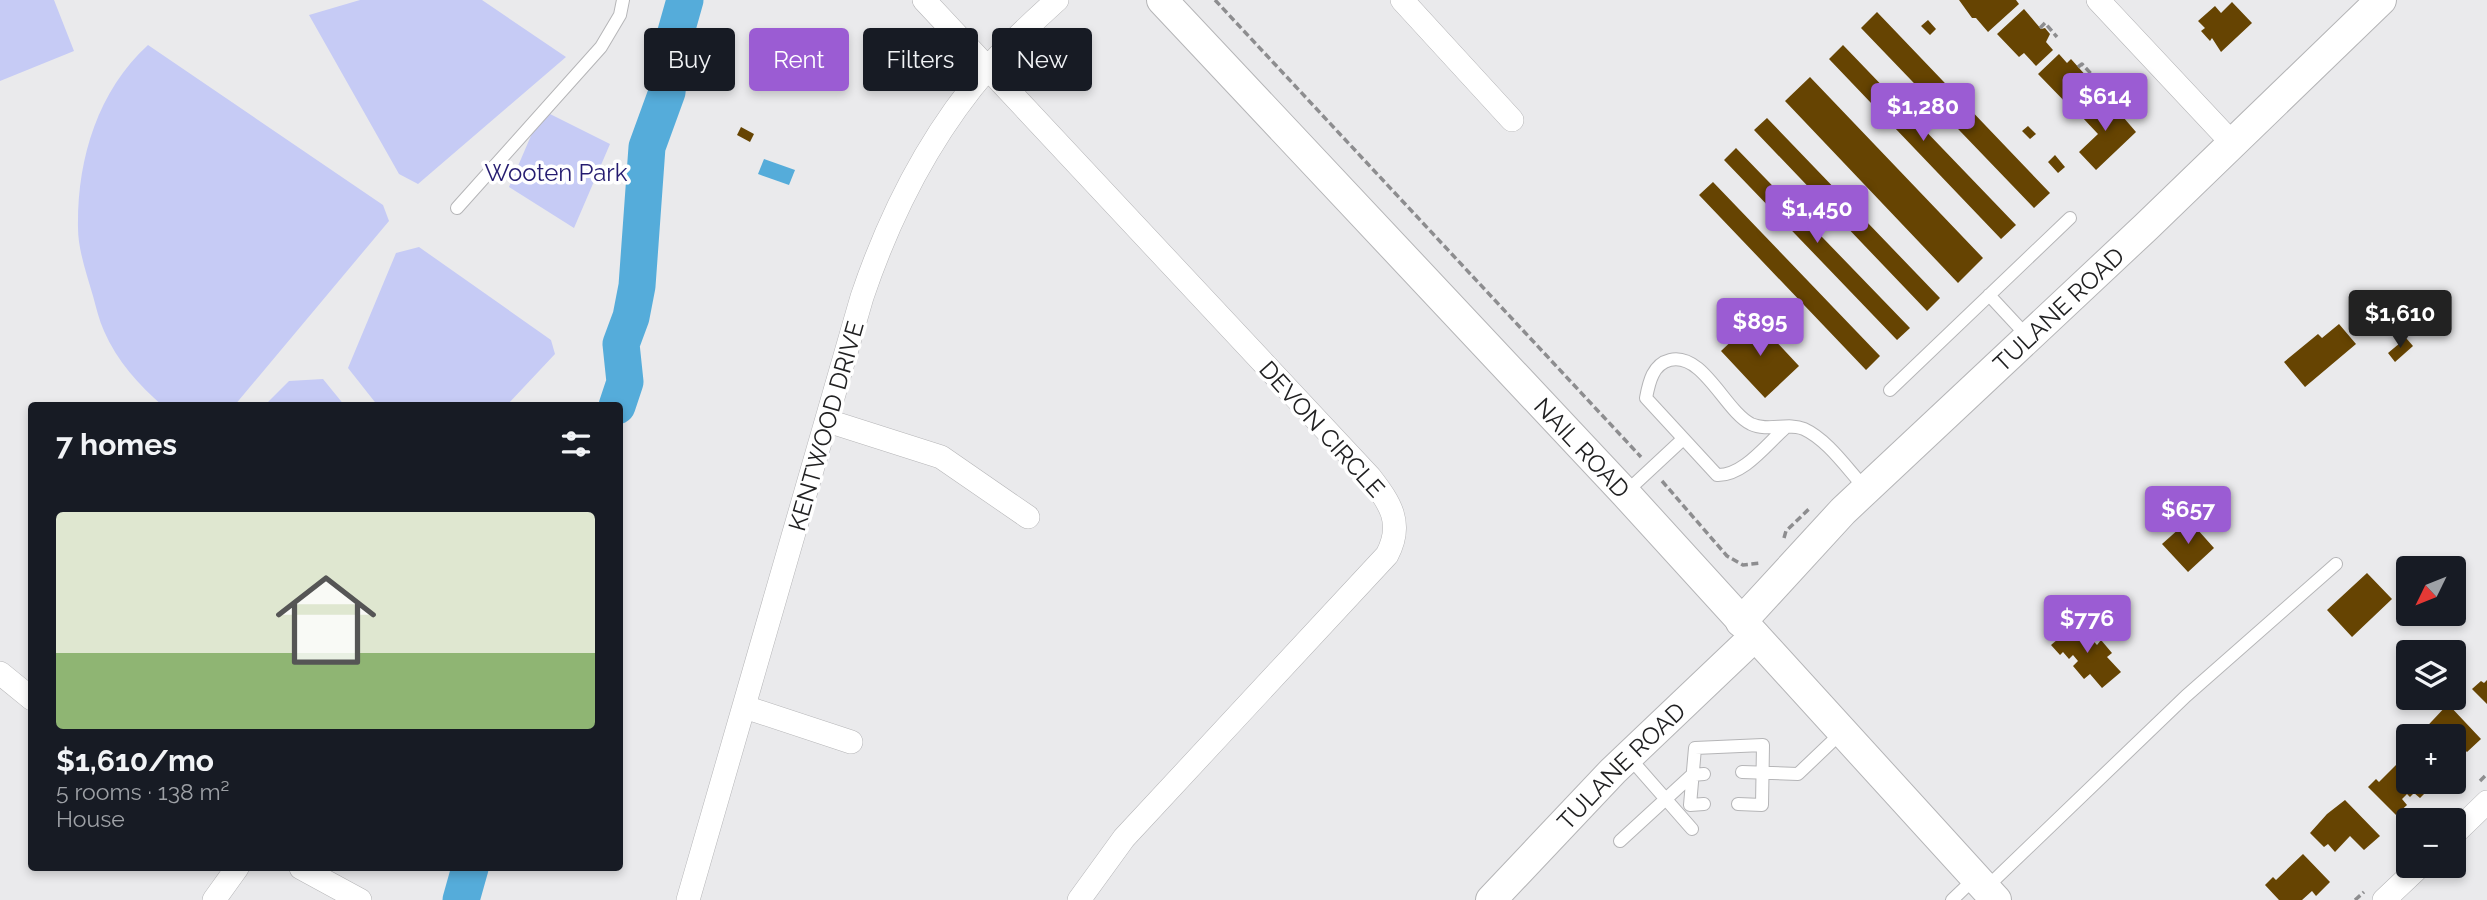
<!DOCTYPE html>
<html lang="en">
<head>
<meta charset="utf-8">
<style>
  :root { --surface:#171b24; --page:#242831; --text:#f1f3f6; --muted:#9ea1a6; --accent:#9b5cd3 }
  body { margin:0; font-family:Raleway,sans-serif; background:var(--page); color:var(--text); height:100vh; display:flex; flex-direction:column; font-size:26px; white-space:nowrap }
  * { box-sizing:border-box; margin:0 }
  p { font-size:23px; color:var(--muted) }
  .icon { flex:none; width:38px; height:38px; fill:none; stroke:currentColor; stroke-width:2; stroke-linecap:round; stroke-linejoin:round }
  .map { position:relative; flex:1; overflow:hidden }
  .drawer { position:absolute; left:28px; top:402px; width:595px; height:469px; display:flex; flex-direction:column; background:var(--surface); border-radius:7px; box-shadow:0 4px 10px #0003 }
  .drawer>* { flex:none }
  .banner { position:absolute; left:644px; top:28px; width:665px; height:63px; display:flex; gap:14px }
  .needle { width:46px; rotate:227deg }
  .buttons { position:absolute; left:2396px; top:556px; display:grid; gap:14px }
  .buttons a { display:grid; place-items:center; width:70px; height:70px; border-radius:7px; background:var(--surface); box-shadow:0 4px 10px #0003; font-size:35px }
  .price { position:absolute; translate:-50% -60px; padding:0 16px; border-radius:7px; background:var(--accent); color:#fff; font-size:23px; line-height:46px; filter:drop-shadow(0 2px 4px #0008) }
  .price::after { content:''; position:absolute; left:50%; top:42px; width:21px; height:16px; margin-left:-10px; background:inherit; clip-path:polygon(0 0,100% 0,50% 100%) }
  .price.active { background:#222; color:#fff }
  ul { padding:0; list-style:none }
  li { display:grid; align-content:center; gap:14px; height:371px; padding:0 28px }
  li span { display:grid; place-items:center; height:217px; border-radius:7px; color:#555 }
  li>.icon { margin-inline-start:auto }
  span .icon { width:126px; height:126px; fill:#fffc; stroke-width:1 }
  li b { font-size:30px }
  h2 { display:flex; justify-content:space-between; align-items:center; height:84px; padding:0 28px; font-size:30px }
  .tag { padding:0 24px; border-radius:7px; background:var(--surface); box-shadow:0 4px 10px #0003; font-size:24px; line-height:63px }
  .tag.active { background:var(--accent); color:#fff }
  .map>svg:first-child { display:block }
  .green { fill:#c6cbf5 }
  .water { fill:#55acda }
  .lines { fill:none; stroke-linecap:round; stroke-linejoin:round }
  .river { stroke:#55acda; stroke-width:37 }
  .building { fill:#664402 }
  .service-casing { stroke:#b5b5b7; stroke-width:14 }
  .minor-casing { stroke:#b5b5b7; stroke-width:24 }
  .tertiary-casing { stroke:#b5b5b7; stroke-width:32 }
  .path { stroke:#8d8d8f; stroke-width:3.5; stroke-dasharray:7 3.5; stroke-linecap:butt }
  .service { stroke:#fff; stroke-width:12 }
  .minor { stroke:#fff; stroke-width:23 }
  .tertiary { stroke:#fff; stroke-width:30 }
  .labels { text-anchor:middle; dominant-baseline:central; stroke-width:7; stroke-linejoin:round; paint-order:stroke }
  .park-label { font-size:24px; fill:#251c70; stroke:#fff }
  .street-label { font-size:24px; fill:#212122; stroke:#fff }
</style>
</head>
<body>
<div class="map">
<svg width="2487" height="900" viewBox="0 0 2487 900">
  <rect width="100%" height="100%" fill="#eaeaec"/>
  <!-- green -->
  <path class="green" d="M 0,0 L 54,0 L 74,51 L 0,81 Z
    M 360,0 L 482,0 L 566,57 L 418,184 L 399,174 L 309,15 Z
    M 148,45 L 383,205 L 389,221 L 234,406 L 163,406 C 139,385 117,361 104,331 C 99,320 96,307 93,296 C 87,275 78,250 78,228 C 77,160 97,92 148,45 Z
    M 542,110 L 610,144 L 574,228 L 509,187 Z
    M 419,247 L 551,340 L 555,354 L 506,406 L 378,406 L 348,368 L 396,253 Z
    M 323,379 L 345,406 L 264,406 L 289,381 Z"/>
  <!-- water -->
  <path class="water" d="M 764,159 L 795,170 L 789,185 L 758,174 Z"/>
  <g class="lines">
    <!-- river -->
    <path class="river" d="M 617,406 L 625,382 L 621,344 L 631,317 L 637,286 L 647,147 L 667,92 L 672,46 L 685,0
      M 461,900 L 470,868"/>
  </g>
  <!-- building -->
  <path class="building" d="M 1959,0 L 2016,0 L 2019,4 L 1988,32 L 1976,18 L 1972,18 Z
    M 2232,2 L 2252,23 L 2221,52 L 2212,38 L 2210,41 L 2201,31 L 2205,28 L 2198,21 L 2215,6 L 2221,13 Z
    M 2024,9 L 2041,29 L 2045,28 L 2050,34 L 2046,42 L 2053,50 L 2036,66 L 2024,53 L 2019,57 L 1997,34 Z
    M 1877,12 L 2050,193 L 2034,208 L 1861,28 Z
    M 1928,20 L 1936,29 L 1930,35 L 1921,26 Z
    M 1843,45 L 2016,225 L 2001,239 L 1829,59 Z
    M 2059,54 L 2067,63 L 2071,59 L 2088,78 L 2081,84 L 2088,92 L 2071,108 L 2038,74 Z
    M 1810,77 L 1983,258 L 1958,283 L 1785,101 Z
    M 2105,96 L 2136,132 L 2096,170 L 2079,152 L 2098,134 L 2082,117 Z
    M 1767,118 L 1940,298 L 1927,311 L 1754,130 Z
    M 2028,126 L 2036,134 L 2030,139 L 2022,131 Z
    M 741,127 L 754,134 L 750,142 L 737,135 Z
    M 1736,148 L 1910,328 L 1897,340 L 1724,160 Z
    M 2055,155 L 2065,167 L 2058,173 L 2048,162 Z
    M 1713,182 L 1880,356 L 1866,370 L 1699,195 Z
    M 1755,319 L 1799,366 L 1765,398 L 1721,351 Z
    M 2339,324 L 2356,344 L 2305,387 L 2284,362 L 2318,334 L 2322,338 Z
    M 2406,338 L 2413,346 L 2395,362 L 2388,353 Z
    M 2189,520 L 2214,548 L 2188,572 L 2162,544 Z
    M 2367,573 L 2392,599 L 2352,637 L 2327,610 Z
    M 2077,623 L 2097,645 L 2101,640 L 2112,653 L 2107,657 L 2121,672 L 2102,688 L 2090,674 L 2084,679 L 2073,666 L 2078,661 L 2073,655 L 2069,659 L 2063,652 L 2060,655 L 2051,645 Z
    M 2487,680 L 2487,704 L 2472,689 L 2481,681 L 2484,683 Z
    M 2448,704 L 2481,739 L 2467,752 L 2459,745 L 2454,746 L 2454,737 L 2417,737 Z
    M 2406,755 L 2408,782 L 2434,784 L 2420,798 L 2414,793 L 2410,797 L 2407,794 L 2402,799 L 2407,805 L 2396,815 L 2368,787 L 2376,779 L 2379,782 Z
    M 2345,800 L 2380,836 L 2364,850 L 2350,836 L 2335,852 L 2328,844 L 2324,847 L 2310,833 L 2327,814 Z
    M 2303,854 L 2330,882 L 2316,896 L 2312,891 L 2302,900 L 2279,900 L 2265,885 L 2273,877 L 2276,880 Z"/>
  <g class="lines">
    <!-- service casing -->
    <g class="service-casing">
      <path id="service" d="M 457,208 L 601,47 L 620,15 L 623,0
        M 1989,295 L 2028,337
        M 1890,390 L 2070,218
        M 1785,428 C 1766,445 1743,476 1717,475 L 1646,398 C 1649,382 1653,364 1670,360 C 1703,352 1725,411 1751,424 C 1768,432 1788,422 1804,429 C 1828,440 1848,470 1866,489
        M 1625,493 L 1682,440
        M 1628,756 L 1692,829
        M 1742,772 L 1798,774 L 1842,732
        M 1704,804 L 1690,805 L 1695,748 L 1763,745 L 1762,805 L 1738,804
        M 1620,841 L 1692,775 L 1704,774
        M 1986,888 L 2186,696 L 2336,564
        M 1952,900 L 1975,878"/>
    </g>
    <!-- minor casing -->
    <g class="minor-casing">
      <path id="minor" d="M 924,0 L 1370,477 C 1390,503 1404,523 1387,555 L 1124,838 L 1079,900
        M 1402,0 L 1512,120
        M 2098,0 L 2233,144
        M 828,421 L 941,457 L 1028,517
        M 0,673 L 32,699
        M 745,707 L 851,742
        M 2454,834 L 2487,802
        M 301,868 L 360,900
        M 214,900 L 237,868
        M 688,900 L 862,297 C 890,214 930,135 988,68 C 1009,43 1033,22 1057,0
        M 2384,900 L 2420,866"/>
    </g>
    <!-- tertiary casing -->
    <g class="tertiary-casing">
      <g id="tertiary">
        <path id="s1" d="M 1162,0 L 1625,493 L 1996,900"/>
        <path id="s2" d="M 1741,622 L 1843,511 L 2146,227 L 2381,0"/>
        <path id="s3" d="M 1491,900 L 1613,771 L 1755,636"/>
      </g>
    </g>
    <!-- path -->
    <path class="path" d="M 1215,0 L 1641,457
      M 2040,28 L 2045,23 L 2057,37
      M 2078,67 L 2082,64 L 2095,78
      M 1662,481 L 1727,556 L 1743,565 L 1761,563
      M 1784,538 L 1786,531 L 1811,507
      M 2480,781 L 2487,774
      M 2355,900 L 2364,892"/>
    <!-- service -->
    <use href="#service" class="service"/>
    <!-- minor -->
    <use href="#minor" class="minor"/>
    <!-- tertiary -->
    <use href="#tertiary" class="tertiary"/>
  </g>
  <g class="labels">
    <!-- park labels -->
    <g class="park-label">
      <text x="556" y="172">Wooten Park</text>
    </g>
    <!-- street labels -->
    <g class="street-label">
      <text stroke="none"><textPath href="#s2" startOffset="446">TULANE ROAD</textPath></text>
      <text transform="translate(826 426) rotate(-74)">KENTWOOD DRIVE</text>
      <text transform="translate(1322 429) rotate(48)">DEVON CIRCLE</text>
      <text stroke="none"><textPath href="#s1" startOffset="614">NAIL ROAD</textPath></text>
      <text stroke="none"><textPath href="#s3" startOffset="187">TULANE ROAD</textPath></text>
    </g>
  </g>
</svg>
<div class="buttons">
<a><svg class="needle" viewBox="-14 -14 28 28"><path d="M0-13l5 13h-10z" fill="#e53935"/><path d="M0 13l5-13h-10z" fill="#9ea1a6"/></svg></a>
<a><svg class="icon" aria-label="layers" viewBox="0 0 24 24"><path d="M12 4l9 5-9 5-9-5zM3 14l9 5 9-5"/></svg></a>
<a>+</a>
<a>−</a>
</div>
<b class="price" style="left:2105px;top:133px">$614</b>
<b class="price" style="left:1923px;top:143px">$1,280</b>
<b class="price" style="left:1817px;top:245px">$1,450</b>
<b class="price active" style="left:2400px;top:350px">$1,610</b>
<b class="price" style="left:1760px;top:358px">$895</b>
<b class="price" style="left:2188px;top:546px">$657</b>
<b class="price" style="left:2087px;top:655px">$776</b>
<div class="banner">
<a class="tag">Buy</a>
<a class="tag active">Rent</a>
<a class="tag">Filters</a>
<a class="tag">New</a>
</div>
<section class="drawer">
<h2>7 homes<svg class="icon" aria-label="filters" viewBox="0 0 24 24"><path d="M4 7h16M4 17h16"/><circle cx="9" cy="7" r="2"/><circle cx="15" cy="17" r="2"/></svg></h2>
<ul>
<li><span style="background:linear-gradient(#dfe7d0 65%,#8fb573 0)"><svg class="icon" aria-label="home" viewBox="0 0 24 24"><path d="M3 11l9-7 9 7M6 9v11h12V9"/></svg></span><div><b>$1,610/mo</b><p>5 rooms · 138 m²</p><p>House</p></div></li>
</ul>
</section>
</div>
</body>
</html>
